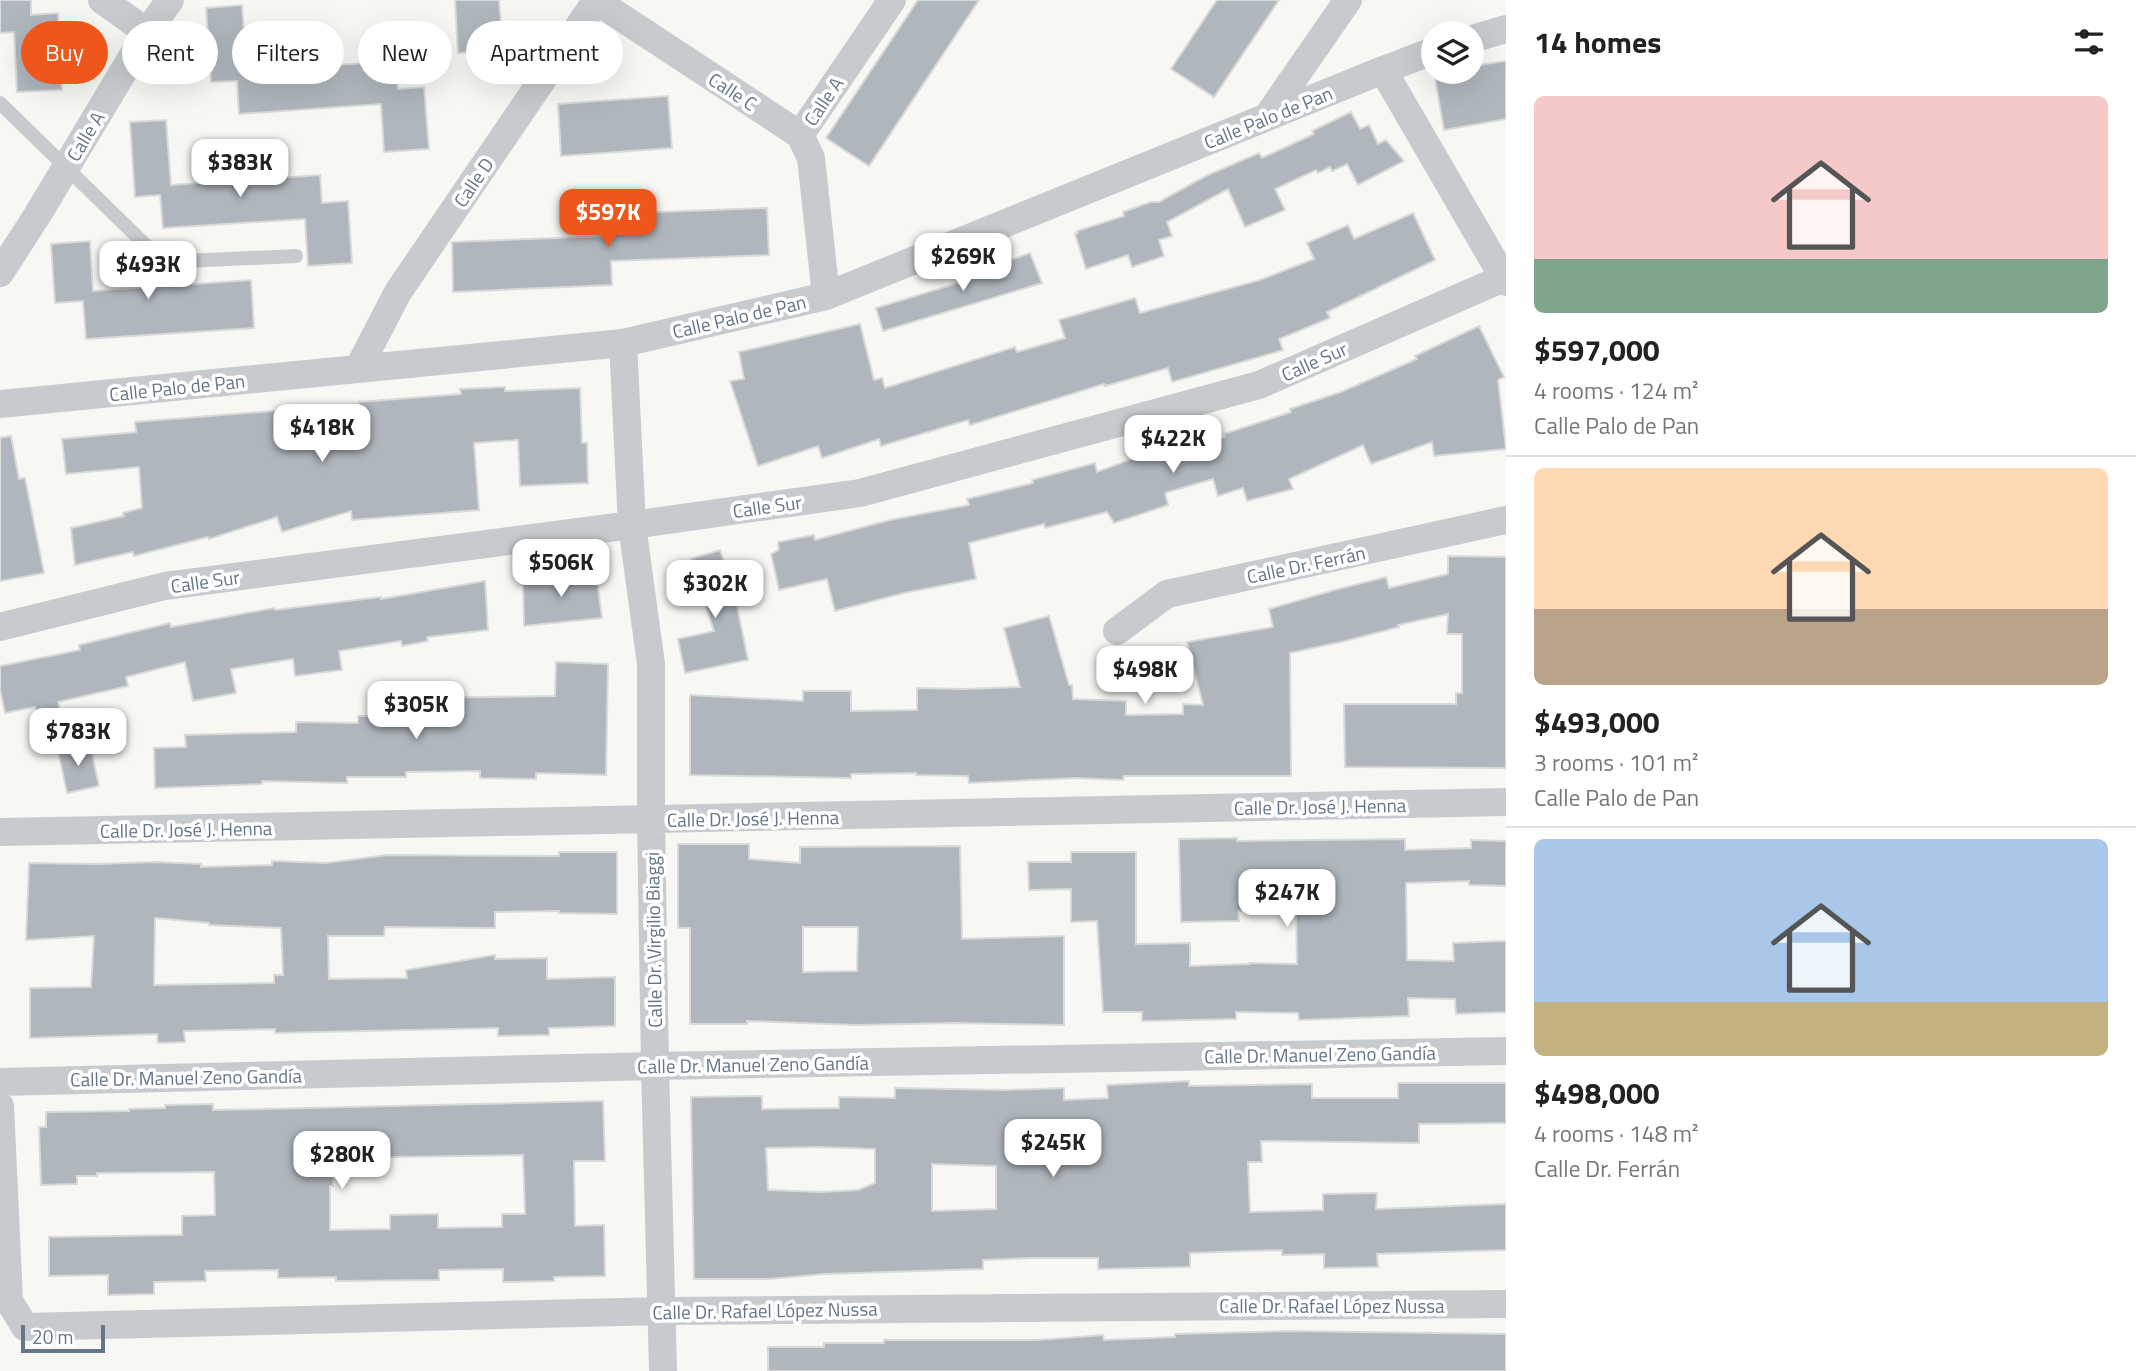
<!DOCTYPE html>
<html lang="en">
<head>
<meta charset="utf-8">
<style>
  :root { --surface:#fff; --page:#f2f2f2; --text:#222; --muted:#767676; --line:#e0e0e0; --accent:#ef561c }
  body { margin:0; font-family:"Titillium Web",sans-serif; background:var(--page); color:var(--text); height:100vh; display:flex; flex-direction:column; font-size:26px; white-space:nowrap }
  * { box-sizing:border-box; margin:0 }
  p { font-size:23px; color:var(--muted) }
  .icon { flex:none; width:38px; height:38px; fill:none; stroke:currentColor; stroke-width:2; stroke-linecap:round; stroke-linejoin:round }
  .map { position:relative; flex:1; overflow:hidden }
  .side { display:flex; flex-direction:column; background:var(--surface); width:630px }
  .side>* { flex:none }
  .guide { position:absolute; left:21px; top:21px; width:665px; height:63px; display:flex; gap:14px }
  .buttons { position:absolute; left:1421px; top:21px; display:grid; gap:14px }
  .buttons a { display:grid; place-items:center; width:63px; height:63px; border-radius:50%; background:var(--surface); box-shadow:0 7px 28px #0002; font-size:35px }
  .scale { position:absolute; left:21px; bottom:18px; width:84px; box-sizing:border-box; padding-left:7px; border:4px solid #647688; border-top:0; font-size:19px; line-height:24px; white-space:nowrap; color:#647688; -webkit-text-stroke:5px #fff; paint-order:stroke }
  .price { position:absolute; translate:-50% -60px; padding:0 16px; border-radius:14px; background:#fff; color:#222; font-size:23px; line-height:46px; filter:drop-shadow(0 2px 4px #0008) }
  .price::after { content:''; position:absolute; left:50%; top:42px; width:21px; height:16px; margin-left:-10px; background:inherit; clip-path:polygon(0 0,100% 0,50% 100%) }
  .price.on { background:var(--accent); color:#fff }
  ul { padding:0; list-style:none }
  li { display:grid; align-content:center; gap:14px; height:371px; padding:0 28px }
  li+li { border-top:2px solid var(--line) }
  li span { display:grid; place-items:center; height:217px; border-radius:10px; color:#555 }
  li>.icon { margin-inline-start:auto }
  span .icon { width:126px; height:126px; fill:#fffc; stroke-width:1 }
  li b { font-size:30px }
  h2 { display:flex; justify-content:space-between; align-items:center; height:84px; padding:0 28px; font-size:30px }
  .pill { padding:0 24px; border-radius:32px; background:var(--surface); box-shadow:0 7px 28px #0002; font-size:24px; line-height:63px }
  .pill.on { background:var(--accent); color:#fff }
  main { display:flex; flex:1; min-height:0 }
  .map>svg:first-child { display:block }
  .building { fill:#afb6bd; stroke:#d9d9d7; stroke-width:2; fill-rule:evenodd }
  .lines { fill:none; stroke-linecap:round; stroke-linejoin:round }
  .lane { stroke:#c7cbce; stroke-width:14 }
  .street { stroke:#c7cbce; stroke-width:28 }
  .labels { text-anchor:middle; dominant-baseline:central; stroke-width:7; stroke-linejoin:round; paint-order:stroke }
  .street-label { font-size:19px; fill:#647688; stroke:#fff }
</style>
</head>
<body>
<main>
<div class="map">
<svg width="1506" height="1371" viewBox="0 0 1506 1371">
  <rect width="100%" height="100%" fill="#f7f8f4"/>
  <!-- building -->
  <path class="building" d="M 0,0 L 31,0 L 31,15 L 58,13 L 62,90 L 17,92 L 14,32 L 0,33 Z
    M 455,0 L 499,0 L 503,50 L 458,53 Z
    M 918,0 L 979,0 L 869,166 L 826,138 Z
    M 1217,0 L 1279,0 L 1214,97 L 1171,69 Z
    M 242,5 L 247,71 L 396,61 L 398,89 L 424,87 L 429,149 L 384,152 L 381,104 L 239,114 L 237,81 L 211,82 L 206,8 Z
    M 1506,61 L 1506,119 L 1444,130 L 1434,72 L 1472,72 L 1472,66 Z
    M 668,96 L 672,148 L 561,156 L 558,104 Z
    M 1351,112 L 1360,129 L 1369,125 L 1378,144 L 1386,140 L 1404,161 L 1358,185 L 1347,164 L 1332,171 L 1330,167 L 1318,173 L 1316,170 L 1275,189 L 1285,210 L 1245,227 L 1228,189 L 1167,222 L 1172,236 L 1159,240 L 1164,256 L 1132,267 L 1128,255 L 1086,269 L 1075,234 L 1078,233 L 1077,231 L 1124,216 L 1123,212 L 1151,202 L 1159,202 L 1206,176 L 1259,153 L 1262,158 L 1314,134 L 1312,131 Z
    M 166,120 L 171,185 L 320,175 L 322,203 L 348,201 L 352,263 L 308,266 L 305,219 L 163,228 L 160,195 L 135,197 L 130,122 Z
    M 767,208 L 769,255 L 611,261 L 612,285 L 453,292 L 452,242 L 608,236 L 607,214 Z
    M 1413,213 L 1435,260 L 1327,312 L 1330,318 L 1279,339 L 1283,350 L 1172,382 L 1168,368 L 1105,386 L 1104,384 L 970,425 L 968,420 L 881,446 L 879,439 L 822,458 L 818,446 L 758,466 L 730,381 L 744,379 L 739,352 L 860,324 L 874,380 L 882,378 L 885,388 L 1015,347 L 1017,352 L 1065,338 L 1059,320 L 1135,298 L 1140,313 L 1260,280 L 1314,259 L 1307,243 L 1348,225 L 1354,239 Z
    M 90,241 L 93,291 L 251,280 L 254,328 L 86,339 L 83,301 L 55,303 L 51,244 Z
    M 1030,253 L 1042,283 L 883,331 L 876,308 L 958,283 L 957,280 Z
    M 1479,326 L 1504,377 L 1498,380 L 1506,449 L 1434,456 L 1432,442 L 1371,464 L 1363,445 L 1289,479 L 1293,489 L 1247,501 L 1243,488 L 1218,496 L 1213,479 L 1165,493 L 1168,505 L 1114,523 L 1107,512 L 1045,528 L 1044,524 L 969,543 L 976,579 L 904,593 L 835,611 L 827,579 L 779,590 L 771,554 L 779,550 L 778,542 L 814,535 L 815,540 L 890,520 L 969,505 L 967,499 L 1033,483 L 1032,480 L 1095,463 L 1097,472 L 1153,451 L 1155,457 L 1225,437 L 1224,434 L 1291,412 L 1290,409 L 1341,392 L 1417,359 L 1415,356 Z
    M 505,387 L 505,391 L 580,388 L 582,443 L 587,443 L 588,483 L 520,486 L 518,440 L 474,443 L 479,510 L 352,520 L 351,511 L 282,532 L 277,517 L 209,539 L 208,537 L 134,556 L 133,552 L 75,565 L 71,528 L 124,516 L 123,513 L 142,508 L 139,467 L 66,474 L 62,439 L 136,432 L 135,422 L 359,404 L 359,402 L 461,394 L 460,389 Z
    M 11,436 L 19,479 L 25,478 L 44,573 L 0,581 L 0,438 Z
    M 720,550 L 734,591 L 748,660 L 685,673 L 678,639 L 714,631 L 691,559 Z
    M 1448,556 L 1506,557 L 1506,768 L 1345,767 L 1344,704 L 1456,704 L 1456,693 L 1462,693 L 1462,634 L 1447,634 L 1448,614 L 1398,625 L 1399,627 L 1345,641 L 1290,653 L 1291,776 L 1124,776 L 1123,780 L 1076,778 L 969,783 L 968,776 L 916,775 L 916,773 L 851,774 L 851,778 L 690,775 L 690,695 L 803,701 L 803,691 L 851,691 L 851,711 L 917,710 L 917,688 L 965,689 L 1020,687 L 1004,628 L 1049,616 L 1069,685 L 1072,685 L 1073,699 L 1126,701 L 1126,715 L 1183,714 L 1183,704 L 1203,705 L 1187,642 L 1273,627 L 1269,609 L 1331,591 L 1386,577 L 1389,588 L 1448,574 Z
    M 596,571 L 602,618 L 524,626 L 523,579 Z
    M 485,581 L 488,630 L 427,637 L 428,641 L 402,646 L 401,641 L 339,651 L 342,670 L 295,676 L 293,659 L 231,669 L 236,693 L 193,701 L 185,662 L 126,677 L 128,686 L 58,702 L 68,738 L 45,744 L 35,707 L 5,713 L 0,689 L 0,666 L 80,650 L 79,645 L 170,623 L 171,627 L 274,608 L 275,610 L 381,597 L 381,599 Z
    M 556,662 L 608,664 L 606,775 L 536,773 L 536,779 L 480,778 L 480,771 L 406,772 L 406,777 L 347,777 L 347,783 L 262,781 L 262,784 L 155,788 L 154,748 L 186,747 L 185,735 L 296,732 L 296,722 L 358,723 L 358,716 L 412,716 L 411,698 L 555,696 Z
    M 90,744 L 99,786 L 67,793 L 58,751 Z
    M 1237,838 L 1237,841 L 1405,839 L 1405,850 L 1471,848 L 1471,840 L 1506,841 L 1506,886 L 1469,885 L 1469,881 L 1406,883 L 1407,960 L 1454,961 L 1453,943 L 1506,941 L 1506,1012 L 1456,1014 L 1455,999 L 1408,998 L 1409,1016 L 1299,1020 L 1298,1013 L 1236,1012 L 1236,1019 L 1142,1021 L 1142,1012 L 1103,1012 L 1097,921 L 1071,922 L 1071,889 L 1029,890 L 1028,862 L 1071,862 L 1071,852 L 1136,852 L 1136,944 L 1190,943 L 1190,966 L 1249,964 L 1249,963 L 1297,964 L 1296,911 L 1238,911 L 1239,921 L 1181,922 L 1179,839 Z
    M 678,844 L 749,844 L 749,859 L 800,863 L 800,847 L 960,846 L 962,939 L 1064,936 L 1064,1025 L 954,1023 L 856,1025 L 747,1021 L 747,1024 L 690,1024 L 690,928 L 678,928 ZM 803,927 L 858,927 L 857,971 L 803,972 Z
    M 559,852 L 617,852 L 617,914 L 559,913 L 559,911 L 495,912 L 495,928 L 385,927 L 384,936 L 328,936 L 329,979 L 407,978 L 406,970 L 495,955 L 495,959 L 547,958 L 547,979 L 615,977 L 615,1026 L 549,1028 L 549,1035 L 498,1036 L 498,1028 L 275,1033 L 275,1029 L 184,1031 L 185,1042 L 158,1043 L 157,1034 L 30,1038 L 30,988 L 91,987 L 94,936 L 26,940 L 29,863 L 97,864 L 156,862 L 201,864 L 201,867 L 272,865 L 272,861 L 326,863 L 387,855 L 559,856 ZM 155,918 L 209,923 L 209,925 L 281,928 L 283,975 L 274,975 L 274,983 L 154,985 Z
    M 1189,1081 L 1189,1086 L 1312,1084 L 1312,1098 L 1398,1098 L 1398,1083 L 1506,1083 L 1506,1123 L 1419,1124 L 1419,1143 L 1261,1141 L 1262,1162 L 1248,1162 L 1250,1212 L 1323,1210 L 1323,1194 L 1377,1193 L 1376,1209 L 1506,1204 L 1506,1250 L 1377,1254 L 1378,1267 L 1324,1268 L 1324,1254 L 1282,1255 L 1282,1250 L 1190,1253 L 1190,1267 L 1098,1269 L 1098,1258 L 1031,1258 L 983,1260 L 983,1269 L 825,1274 L 768,1279 L 694,1279 L 691,1097 L 762,1096 L 762,1109 L 839,1108 L 839,1097 L 895,1098 L 895,1088 L 1007,1090 L 1064,1088 L 1064,1100 L 1108,1098 L 1107,1085 ZM 820,1147 L 875,1149 L 875,1183 L 858,1190 L 822,1192 L 768,1190 L 766,1148 ZM 932,1164 L 996,1166 L 996,1209 L 932,1211 Z
    M 603,1101 L 605,1161 L 574,1161 L 575,1226 L 604,1225 L 605,1276 L 554,1277 L 554,1281 L 503,1282 L 503,1269 L 439,1270 L 439,1280 L 336,1281 L 336,1277 L 278,1278 L 278,1270 L 205,1271 L 206,1281 L 154,1282 L 154,1294 L 108,1295 L 108,1275 L 49,1276 L 49,1237 L 182,1235 L 182,1216 L 215,1215 L 214,1172 L 97,1173 L 97,1176 L 77,1176 L 77,1184 L 41,1185 L 39,1127 L 46,1127 L 46,1112 L 129,1111 L 129,1109 L 165,1108 L 165,1105 L 213,1104 L 213,1110 L 264,1109 ZM 523,1155 L 525,1214 L 502,1214 L 502,1227 L 438,1228 L 438,1214 L 390,1215 L 390,1229 L 330,1230 L 330,1186 L 333,1186 L 332,1158 Z
    M 1286,1331 L 1506,1334 L 1506,1371 L 768,1371 L 768,1347 L 824,1347 L 824,1343 L 884,1343 L 884,1340 L 1038,1340 L 1103,1335 L 1104,1340 L 1175,1337 L 1175,1334 Z"/>
  <g class="lines">
    <!-- lane -->
    <path class="lane" d="M 0,103 L 163,262 L 296,256"/>
    <!-- street -->
    <path class="street" d="M 102,0 L 147,32
      M 595,0 L 800,135
      M 1472,39 L 1506,29
      M 1383,70 L 1506,282
      M 1267,117 L 1348,0
      M 800,135 L 811,158 L 826,296
      M 800,135 L 892,0
      M 0,273 L 38,214 L 147,32 L 170,0
      M 623,343 L 632,525 L 651,664 L 651,820 L 655,1066 L 663,1371
      M 358,369 L 398,292 L 596,1
      M 0,404 L 623,343 L 826,296 L 1383,70 L 1433,51
      M 0,627 L 165,586 L 632,525 L 860,493 L 1259,385 L 1506,277
      M 1117,631 L 1167,594 L 1506,520
      M 0,832 L 1506,802
      M 0,1082 L 655,1066 L 1506,1051
      M 0,1106 L 9,1301 L 25,1327 L 662,1311 L 1506,1304"/>
  </g>
  <g class="labels">
    <!-- street labels -->
    <g class="street-label">
      <text transform="translate(733 91) rotate(33)">Calle C</text>
      <text transform="translate(823 101) rotate(-56)">Calle A</text>
      <text transform="translate(1268 117) rotate(-22)">Calle Palo de Pan</text>
      <text transform="translate(85 136) rotate(-59)">Calle A</text>
      <text transform="translate(473 182) rotate(-56)">Calle D</text>
      <text transform="translate(739 316) rotate(-13)">Calle Palo de Pan</text>
      <text transform="translate(1314 361) rotate(-24)">Calle Sur</text>
      <text transform="translate(177 387) rotate(-6)">Calle Palo de Pan</text>
      <text transform="translate(767 506) rotate(-8)">Calle Sur</text>
      <text transform="translate(1306 564) rotate(-12)">Calle Dr. Ferrán</text>
      <text transform="translate(205 581) rotate(-8)">Calle Sur</text>
      <text transform="translate(1320 806) rotate(-1)">Calle Dr. José J. Henna</text>
      <text transform="translate(753 818) rotate(-1)">Calle Dr. José J. Henna</text>
      <text transform="translate(186 829) rotate(-1)">Calle Dr. José J. Henna</text>
      <text transform="translate(653 940) rotate(-91)">Calle Dr. Virgilio Biaggi</text>
      <text transform="translate(1320 1054) rotate(-1)">Calle Dr. Manuel Zeno Gandía</text>
      <text transform="translate(753 1064) rotate(-1)">Calle Dr. Manuel Zeno Gandía</text>
      <text transform="translate(186 1077) rotate(-1)">Calle Dr. Manuel Zeno Gandía</text>
      <text x="1332" y="1305">Calle Dr. Rafael López Nussa</text>
      <text transform="translate(765 1310) rotate(-1)">Calle Dr. Rafael López Nussa</text>
    </g>
  </g>
</svg>
<div class="buttons">
<a><svg class="icon" aria-label="layers" viewBox="0 0 24 24"><path d="M12 4l9 5-9 5-9-5zM3 14l9 5 9-5"/></svg></a>
</div>
<div class="scale">20 m</div>
<b class="price" style="left:240px;top:199px">$383K</b>
<b class="price on" style="left:608px;top:249px">$597K</b>
<b class="price" style="left:963px;top:293px">$269K</b>
<b class="price" style="left:148px;top:301px">$493K</b>
<b class="price" style="left:322px;top:464px">$418K</b>
<b class="price" style="left:1173px;top:475px">$422K</b>
<b class="price" style="left:561px;top:599px">$506K</b>
<b class="price" style="left:715px;top:620px">$302K</b>
<b class="price" style="left:1145px;top:706px">$498K</b>
<b class="price" style="left:416px;top:741px">$305K</b>
<b class="price" style="left:78px;top:768px">$783K</b>
<b class="price" style="left:1287px;top:929px">$247K</b>
<b class="price" style="left:1053px;top:1179px">$245K</b>
<b class="price" style="left:342px;top:1191px">$280K</b>
<div class="guide">
<a class="pill on">Buy</a>
<a class="pill">Rent</a>
<a class="pill">Filters</a>
<a class="pill">New</a>
<a class="pill">Apartment</a>
</div>
</div>
<section class="side">
<h2>14 homes<svg class="icon" aria-label="filters" viewBox="0 0 24 24"><path d="M4 7h16M4 17h16"/><circle cx="9" cy="7" r="2"/><circle cx="15" cy="17" r="2"/></svg></h2>
<ul>
<li><span style="background:linear-gradient(#f6c9c9 75%,#7fa58c 0)"><svg class="icon" aria-label="home" viewBox="0 0 24 24"><path d="M3 11l9-7 9 7M6 9v11h12V9"/></svg></span><div><b>$597,000</b><p>4 rooms · 124 m²</p><p>Calle Palo de Pan</p></div></li>
<li><span style="background:linear-gradient(#ffd9b3 65%,#b9a48a 0)"><svg class="icon" aria-label="home" viewBox="0 0 24 24"><path d="M3 11l9-7 9 7M6 9v11h12V9"/></svg></span><div><b>$493,000</b><p>3 rooms · 101 m²</p><p>Calle Palo de Pan</p></div></li>
<li><span style="background:linear-gradient(#a9c7e8 75%,#c2b280 0)"><svg class="icon" aria-label="home" viewBox="0 0 24 24"><path d="M3 11l9-7 9 7M6 9v11h12V9"/></svg></span><div><b>$498,000</b><p>4 rooms · 148 m²</p><p>Calle Dr. Ferrán</p></div></li>
</ul>
</section>
</main>
</body>
</html>
